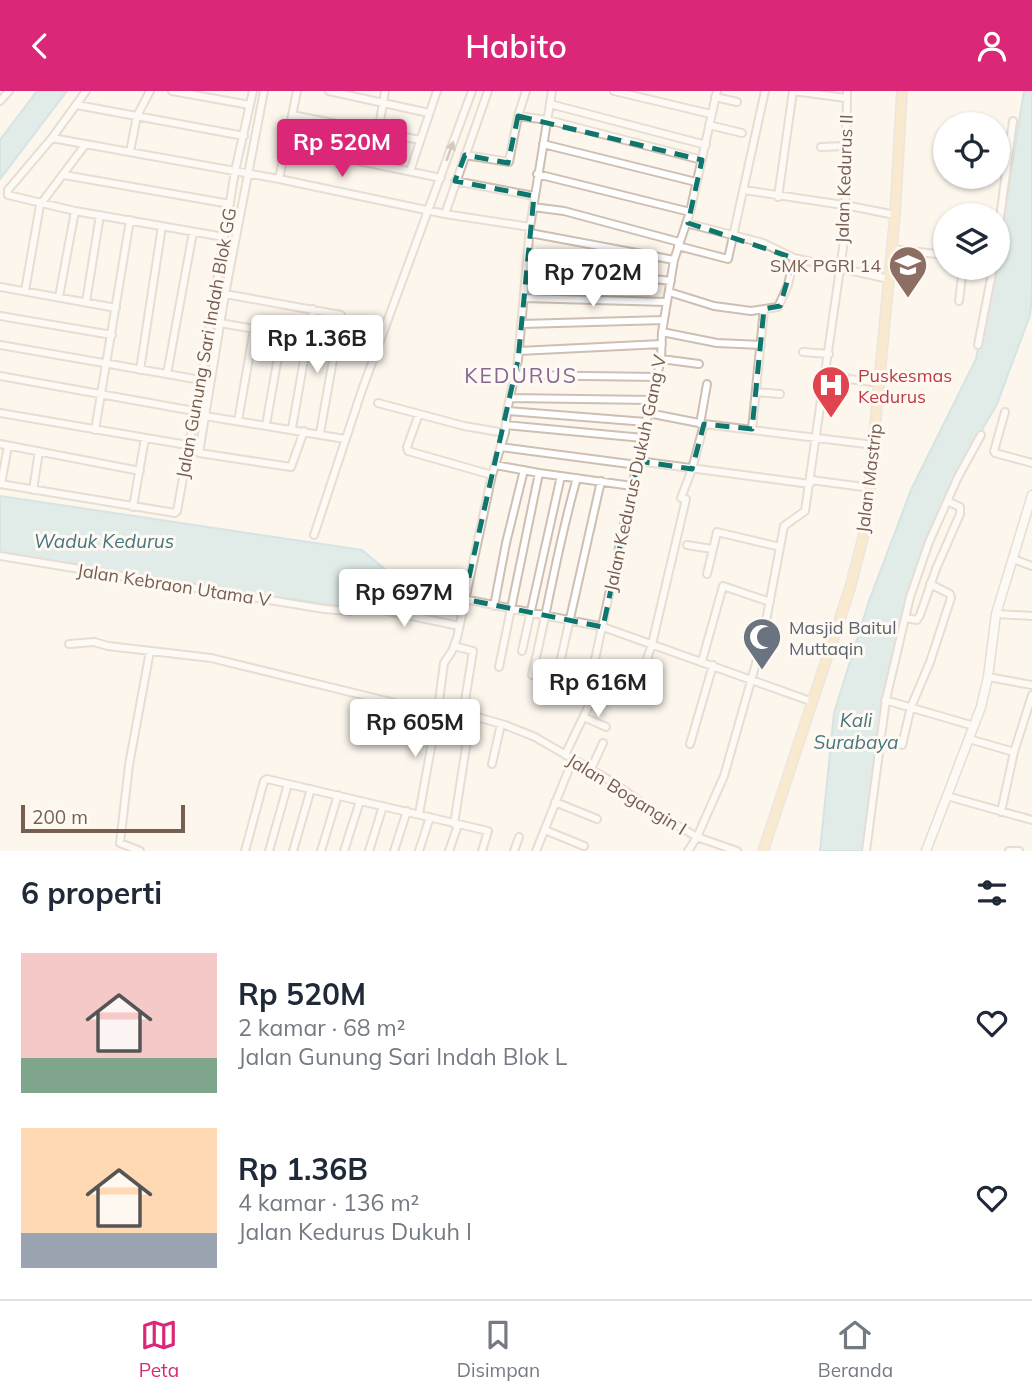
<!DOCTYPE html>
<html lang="id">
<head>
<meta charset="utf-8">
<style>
  :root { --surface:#fff; --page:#f6f6f7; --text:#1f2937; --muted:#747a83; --line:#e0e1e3; --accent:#db2777 }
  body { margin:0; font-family:Mulish,sans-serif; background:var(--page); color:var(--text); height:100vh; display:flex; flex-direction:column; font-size:26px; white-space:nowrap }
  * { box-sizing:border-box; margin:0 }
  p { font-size:23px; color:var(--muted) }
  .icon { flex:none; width:38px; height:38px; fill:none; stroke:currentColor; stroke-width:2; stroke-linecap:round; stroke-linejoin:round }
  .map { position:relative; height:760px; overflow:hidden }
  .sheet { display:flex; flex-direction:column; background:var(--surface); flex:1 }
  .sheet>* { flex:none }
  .buttons { position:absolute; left:933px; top:21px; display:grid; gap:14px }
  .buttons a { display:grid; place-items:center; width:77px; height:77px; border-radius:50%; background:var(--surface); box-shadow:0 2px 5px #0004; font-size:35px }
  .scale { position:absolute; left:21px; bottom:18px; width:164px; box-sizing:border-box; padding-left:7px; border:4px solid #765e50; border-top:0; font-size:19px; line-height:24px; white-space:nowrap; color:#765e50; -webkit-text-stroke:5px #fefaf3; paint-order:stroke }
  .price { position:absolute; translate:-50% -60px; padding:0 16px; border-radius:7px; background:#fff; color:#222; font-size:23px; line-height:46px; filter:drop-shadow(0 2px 4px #0008) }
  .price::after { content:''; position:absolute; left:50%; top:42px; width:21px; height:16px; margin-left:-10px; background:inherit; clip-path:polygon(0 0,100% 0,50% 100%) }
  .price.active { background:var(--accent); color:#fff }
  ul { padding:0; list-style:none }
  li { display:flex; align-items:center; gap:21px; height:175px; padding:0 21px }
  li span { display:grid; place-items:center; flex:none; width:196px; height:140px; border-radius:0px; color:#555 }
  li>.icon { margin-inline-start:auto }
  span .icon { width:84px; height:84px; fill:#fffc; stroke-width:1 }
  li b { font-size:30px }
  h2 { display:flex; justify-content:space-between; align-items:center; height:84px; padding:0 21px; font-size:30px }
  header { display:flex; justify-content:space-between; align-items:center; height:91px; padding:0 21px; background:var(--accent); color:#fff; font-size:32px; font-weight:600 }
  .dock { display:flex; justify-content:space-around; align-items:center; height:98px; border-top:2px solid var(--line); background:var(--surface); font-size:19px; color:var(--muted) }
  .dock a { display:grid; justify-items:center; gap:4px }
  .dock .active { color:var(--accent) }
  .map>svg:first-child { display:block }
  .water { fill:#c1dfe5; stroke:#a8ced6; stroke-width:2 }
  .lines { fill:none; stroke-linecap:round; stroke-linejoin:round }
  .street-casing { stroke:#cebfb2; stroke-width:10 }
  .secondary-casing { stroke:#d0bfb0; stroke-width:11 }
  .primary-casing { stroke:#d9d2ce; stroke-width:12 }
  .street { stroke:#fff; stroke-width:6 }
  .secondary { stroke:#fff; stroke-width:8 }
  .primary { stroke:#f5dbaa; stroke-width:9 }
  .oneway { fill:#a6968d }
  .marked { fill:none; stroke:#0f766e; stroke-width:5; stroke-dasharray:14 9; stroke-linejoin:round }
  .labels { text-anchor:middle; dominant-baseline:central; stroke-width:6; stroke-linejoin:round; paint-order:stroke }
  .street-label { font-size:18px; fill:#765e50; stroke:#fefaf3 }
  .education-label { font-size:18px; fill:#785e54; stroke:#fefaf3; text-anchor:end }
  .health-label { font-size:18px; fill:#be3a42; stroke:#fefaf3; text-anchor:start }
  .worship-label { font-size:18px; fill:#5b616d; stroke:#fefaf3; text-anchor:start }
  .water-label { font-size:19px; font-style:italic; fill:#477681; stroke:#fefaf3 }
  .quarter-label { font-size:21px; letter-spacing:2px; fill:#856891; stroke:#fefaf3 }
</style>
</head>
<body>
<header><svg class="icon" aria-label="back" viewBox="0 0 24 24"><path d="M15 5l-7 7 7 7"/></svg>Habito<svg class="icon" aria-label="person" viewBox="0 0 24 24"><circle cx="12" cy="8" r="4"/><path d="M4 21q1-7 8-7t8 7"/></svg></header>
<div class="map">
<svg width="1032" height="760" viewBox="0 0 1032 760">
  <rect width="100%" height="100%" fill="#fcf6ec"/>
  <!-- water -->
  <path class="water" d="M 37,0 L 67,0 L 0,88 L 0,49 Z
    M 1024,0 L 1032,0 L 1032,203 L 1030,224 L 997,313 L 959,378 L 924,457 L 905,513 L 889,583 L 867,725 L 865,760 L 820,760 L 834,622 L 869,510 L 911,399 L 976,268 L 995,177 L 998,177 L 998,162 Z
    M 0,405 L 362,459 L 400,491 L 420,495 L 418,506 L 398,502 L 350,517 L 72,475 L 0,462 Z"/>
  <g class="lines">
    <!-- street casing -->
    <g class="street-casing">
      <path id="street" d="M 86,0 L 52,47 L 8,99 L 8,104 L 75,120 L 224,146
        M 172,0 L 250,14
        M 264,0 L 225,203 L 199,362 L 291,376 L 304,340
        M 329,0 L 429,22
        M 614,0 L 711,23
        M 793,0 L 846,7
        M 715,6 L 737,11
        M 0,10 L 9,0
        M 550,13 L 706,54
        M 77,14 L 244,45
        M 292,24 L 420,49
        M 518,25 L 548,29 L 702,69
        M 709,34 L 742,42
        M 378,42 L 385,0
        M 52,47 L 279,88 L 445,123 L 530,136
        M 543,53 L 696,91
        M 287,55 L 441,87
        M 821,56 L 845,55
        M 130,61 L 137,25 L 150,0
        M 465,64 L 509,71 L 518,25 L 526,0
        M 410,80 L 437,0
        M 537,83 L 690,121
        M 64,84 L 230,113
        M 279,88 L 297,0
        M 455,90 L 534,105
        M 744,99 L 850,115 L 895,124
        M 778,106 L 793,0
        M 533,116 L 564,120 L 679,151
        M 445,123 L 488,0
        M 686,132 L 763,152 L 794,167 L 889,188
        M 998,141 L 1013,30
        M 530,142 L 674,169
        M 678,155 L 728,168 L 765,0
        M 892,158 L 945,164
        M 528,173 L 671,190
        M 0,196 L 116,217
        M 25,200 L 40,114 L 85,54
        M 669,201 L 714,215 L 751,220 L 778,216 L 788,194 L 794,167
        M 225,203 L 341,224 L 320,342
        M 59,206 L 75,120
        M 524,207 L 667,211
        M 959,210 L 963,177
        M 86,211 L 100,124
        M 0,225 L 112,244
        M 220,232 L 307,247
        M 522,233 L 664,229
        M 662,241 L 717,252 L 761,254
        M 0,254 L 201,289
        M 978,254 L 993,177
        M 519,260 L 662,253
        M 803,261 L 829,263
        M 661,268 L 699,273
        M 140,279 L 162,135
        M 167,283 L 193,141
        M 515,284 L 658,286
        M 0,285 L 194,320
        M 826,285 L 880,292
        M 756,301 L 780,303
        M 510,307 L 651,309
        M 378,312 L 464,335 L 505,342
        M 507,320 L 646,331
        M 1005,321 L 994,360 L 995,362 L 1032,372
        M 0,322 L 187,354
        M 648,322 L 704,333 L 874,354
        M 419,323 L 407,356 L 408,360 L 492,384
        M 205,325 L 345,348
        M 238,330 L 254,238
        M 700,333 L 707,293
        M 266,334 L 282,243
        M 506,334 L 643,347
        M 292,337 L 313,218
        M 752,338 L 764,218
        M 95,339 L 130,129
        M 0,353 L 140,380
        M 501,356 L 637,374
        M 638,370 L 810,393
        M 495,374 L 539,382 L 632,395
        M 811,389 L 871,397
        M 0,393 L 175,422 L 177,420 L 201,289 L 235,80 L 253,0
        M 1,393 L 8,355
        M 33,399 L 39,360
        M 133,416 L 145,347
        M 314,444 L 362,299 L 472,0
        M 687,454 L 712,458
        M 0,465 L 324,518 L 349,520 L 369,516 L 459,535
        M 1013,468 L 1032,475
        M 707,483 L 717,441 L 780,456
        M 464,508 L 603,536 L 813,611
        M 494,515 L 506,452 L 524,379
        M 996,523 L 1032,525
        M 905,527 L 917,529 L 920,524 L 936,478 L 960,423 L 960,416 L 947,410
        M 69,553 L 94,551 L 108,555 L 211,567 L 399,613 L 463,622 L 505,634 L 535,646 L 611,690 L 655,721 L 697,746 L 737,760
        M 454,555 L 473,560 L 463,622
        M 522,560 L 561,385
        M 702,570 L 723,495 L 770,511
        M 499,576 L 539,382
        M 532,584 C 548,518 558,452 577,387
        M 988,586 L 1032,594
        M 555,594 L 601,390
        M 619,594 L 637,598 L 652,553 L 686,408 L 681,407 L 692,378 L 704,333
        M 885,609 L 974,635
        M 584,626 L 606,636
        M 969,648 L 1014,661
        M 690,653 L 713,574
        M 902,654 L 911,616 L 930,571 L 951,507 L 950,503 L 930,493
        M 565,664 L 592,608 L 588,601 L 648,322 L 661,268 L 662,241 L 674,169 L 690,121 L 717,0
        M 492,673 L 501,633
        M 591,678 L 603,652
        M 947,705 L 1032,729
        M 555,711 L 597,728
        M 1001,721 L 1014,661 L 1032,604
        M 419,723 L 438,618 L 444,572 L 452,560 L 457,547 L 492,384 L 505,342 L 507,320 L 518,269 L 530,136 L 552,0
        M 454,733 L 471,624
        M 545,739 L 584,755
        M 140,760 L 120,752 L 129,674 L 150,560
        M 245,760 L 264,690 L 267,688 L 488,740 L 482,760
        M 269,760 L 288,693
        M 293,760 L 311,698
        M 321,760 L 338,704
        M 344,760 L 360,710
        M 369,760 L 383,715
        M 394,760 L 407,720
        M 419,760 L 430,726
        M 449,760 L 458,734
        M 514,760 L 519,746
        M 536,760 L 573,668
        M 688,760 L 697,746 L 724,685 L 762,551 L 784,435 L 805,420 L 845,143 L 847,0
        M 866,760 L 886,608 L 910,506 L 929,451 L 958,386 L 981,344
        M 1009,760 L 1019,760"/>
    </g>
    <!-- secondary casing -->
    <g class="secondary-casing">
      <path id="secondary" d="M 926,760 L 981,616 L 988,586 L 996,523 L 1032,404"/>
    </g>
    <!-- primary casing -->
    <g class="primary-casing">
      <path id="primary" d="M 763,760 L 850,497 L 865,439 L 895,124 L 902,0"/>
    </g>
    <!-- street -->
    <use href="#street" class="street"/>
    <!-- secondary -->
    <use href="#secondary" class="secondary"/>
    <!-- primary -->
    <use href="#primary" class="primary"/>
  </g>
  <!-- one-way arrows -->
  <defs><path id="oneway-solid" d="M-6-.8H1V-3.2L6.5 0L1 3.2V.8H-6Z" transform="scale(1.75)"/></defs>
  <use class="oneway" href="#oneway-solid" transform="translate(450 60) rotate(-70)"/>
  <!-- marked area -->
  <path d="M0 0H1032V760H0ZM 518,25 L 702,69 L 688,132 L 794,167 L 780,215 L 764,218 L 752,338 L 704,333 L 692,378 L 638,370 L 603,536 L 464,508 L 518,269 L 534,105 L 455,90 L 465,64 L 508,72 Z" fill="#fcf6ec" fill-opacity=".55" fill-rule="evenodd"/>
  <path class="marked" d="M 518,25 L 702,69 L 688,132 L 794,167 L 780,215 L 764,218 L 752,338 L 704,333 L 692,378 L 638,370 L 603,536 L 464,508 L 518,269 L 534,105 L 455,90 L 465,64 L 508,72 Z"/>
  <!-- icons -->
  <defs>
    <g id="school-pin" transform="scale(2.0125)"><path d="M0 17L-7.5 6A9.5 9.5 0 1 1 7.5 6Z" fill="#8d6e63" stroke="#fefaf3"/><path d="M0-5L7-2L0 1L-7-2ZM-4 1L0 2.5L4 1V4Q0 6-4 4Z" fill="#fff"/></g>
    <g id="hospital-pin" transform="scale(2.0125)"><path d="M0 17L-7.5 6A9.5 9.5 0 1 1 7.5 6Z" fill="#e0444e" stroke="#fefaf3"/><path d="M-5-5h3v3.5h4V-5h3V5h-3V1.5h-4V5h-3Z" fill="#fff"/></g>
    <g id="mosque-pin" transform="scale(2.0125)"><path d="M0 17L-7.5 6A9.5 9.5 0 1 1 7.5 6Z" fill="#6b7280" stroke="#fefaf3"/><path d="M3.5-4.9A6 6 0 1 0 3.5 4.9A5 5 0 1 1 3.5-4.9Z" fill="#fff"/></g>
  </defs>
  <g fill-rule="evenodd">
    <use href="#school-pin" x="908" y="174"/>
    <use href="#hospital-pin" x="831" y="294"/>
    <use href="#mosque-pin" x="762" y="546"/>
  </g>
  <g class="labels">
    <!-- street labels -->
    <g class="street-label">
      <text transform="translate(844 88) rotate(-88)">Jalan Kedurus II</text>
      <text transform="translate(206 252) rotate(-80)">Jalan Gunung Sari Indah Blok GG</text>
      <text transform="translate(635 382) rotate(-78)">Jalan Kedurus Dukuh Gang V</text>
      <text transform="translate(869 387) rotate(-83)">Jalan Mastrip</text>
      <text transform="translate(174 494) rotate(9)">Jalan Kebraon Utama V</text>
      <text transform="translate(627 703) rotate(32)">Jalan Bogangin I</text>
    </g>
    <!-- education labels -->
    <g class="education-label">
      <text x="881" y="174">SMK PGRI 14</text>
    </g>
    <!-- health labels -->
    <g class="health-label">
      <text x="858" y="284">Puskesmas<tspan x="858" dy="21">Kedurus</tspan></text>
    </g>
    <!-- worship labels -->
    <g class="worship-label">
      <text x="789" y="536">Masjid Baitul<tspan x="789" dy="21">Muttaqin</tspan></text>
    </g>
    <!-- water labels -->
    <g class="water-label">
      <text x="104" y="450">Waduk Kedurus</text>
      <text x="856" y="629">Kali<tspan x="856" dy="22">Surabaya</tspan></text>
    </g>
    <!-- quarter labels -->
    <g class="quarter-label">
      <text x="521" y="284">KEDURUS</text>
    </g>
  </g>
</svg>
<div class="buttons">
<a><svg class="icon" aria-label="locate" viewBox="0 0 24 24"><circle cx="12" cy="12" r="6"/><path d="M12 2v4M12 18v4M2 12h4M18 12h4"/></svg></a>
<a><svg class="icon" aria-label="layers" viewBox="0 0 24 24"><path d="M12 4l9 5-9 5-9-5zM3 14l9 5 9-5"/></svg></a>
</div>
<div class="scale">200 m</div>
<b class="price active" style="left:342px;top:88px">Rp 520M</b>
<b class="price" style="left:593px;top:218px">Rp 702M</b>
<b class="price" style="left:317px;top:284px">Rp 1.36B</b>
<b class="price" style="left:404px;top:538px">Rp 697M</b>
<b class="price" style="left:598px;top:628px">Rp 616M</b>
<b class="price" style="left:415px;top:668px">Rp 605M</b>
</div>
<section class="sheet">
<h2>6 properti<svg class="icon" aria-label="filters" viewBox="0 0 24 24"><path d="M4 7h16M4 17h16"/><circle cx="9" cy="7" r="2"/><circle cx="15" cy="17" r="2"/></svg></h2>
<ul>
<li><span style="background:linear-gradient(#f6c9c9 75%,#7fa58c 0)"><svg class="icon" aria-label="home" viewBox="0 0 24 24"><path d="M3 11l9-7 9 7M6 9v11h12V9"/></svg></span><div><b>Rp 520M</b><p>2 kamar · 68 m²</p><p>Jalan Gunung Sari Indah Blok L</p></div><svg class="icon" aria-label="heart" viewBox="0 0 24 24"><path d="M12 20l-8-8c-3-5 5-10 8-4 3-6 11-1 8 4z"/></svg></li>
<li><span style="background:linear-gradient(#ffd9b3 75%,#9aa5b1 0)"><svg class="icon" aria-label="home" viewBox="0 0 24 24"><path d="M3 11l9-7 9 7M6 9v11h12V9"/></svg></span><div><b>Rp 1.36B</b><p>4 kamar · 136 m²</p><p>Jalan Kedurus Dukuh I</p></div><svg class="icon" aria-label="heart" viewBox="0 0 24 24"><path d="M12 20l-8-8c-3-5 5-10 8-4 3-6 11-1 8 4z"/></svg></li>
</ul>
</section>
<nav class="dock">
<a class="active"><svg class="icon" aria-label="map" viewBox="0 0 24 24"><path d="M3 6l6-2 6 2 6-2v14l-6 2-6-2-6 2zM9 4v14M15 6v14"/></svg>Peta</a>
<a><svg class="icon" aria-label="saved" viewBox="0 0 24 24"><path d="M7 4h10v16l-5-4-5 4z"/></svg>Disimpan</a>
<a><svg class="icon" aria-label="home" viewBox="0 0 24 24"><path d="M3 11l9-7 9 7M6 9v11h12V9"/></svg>Beranda</a>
</nav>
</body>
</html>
